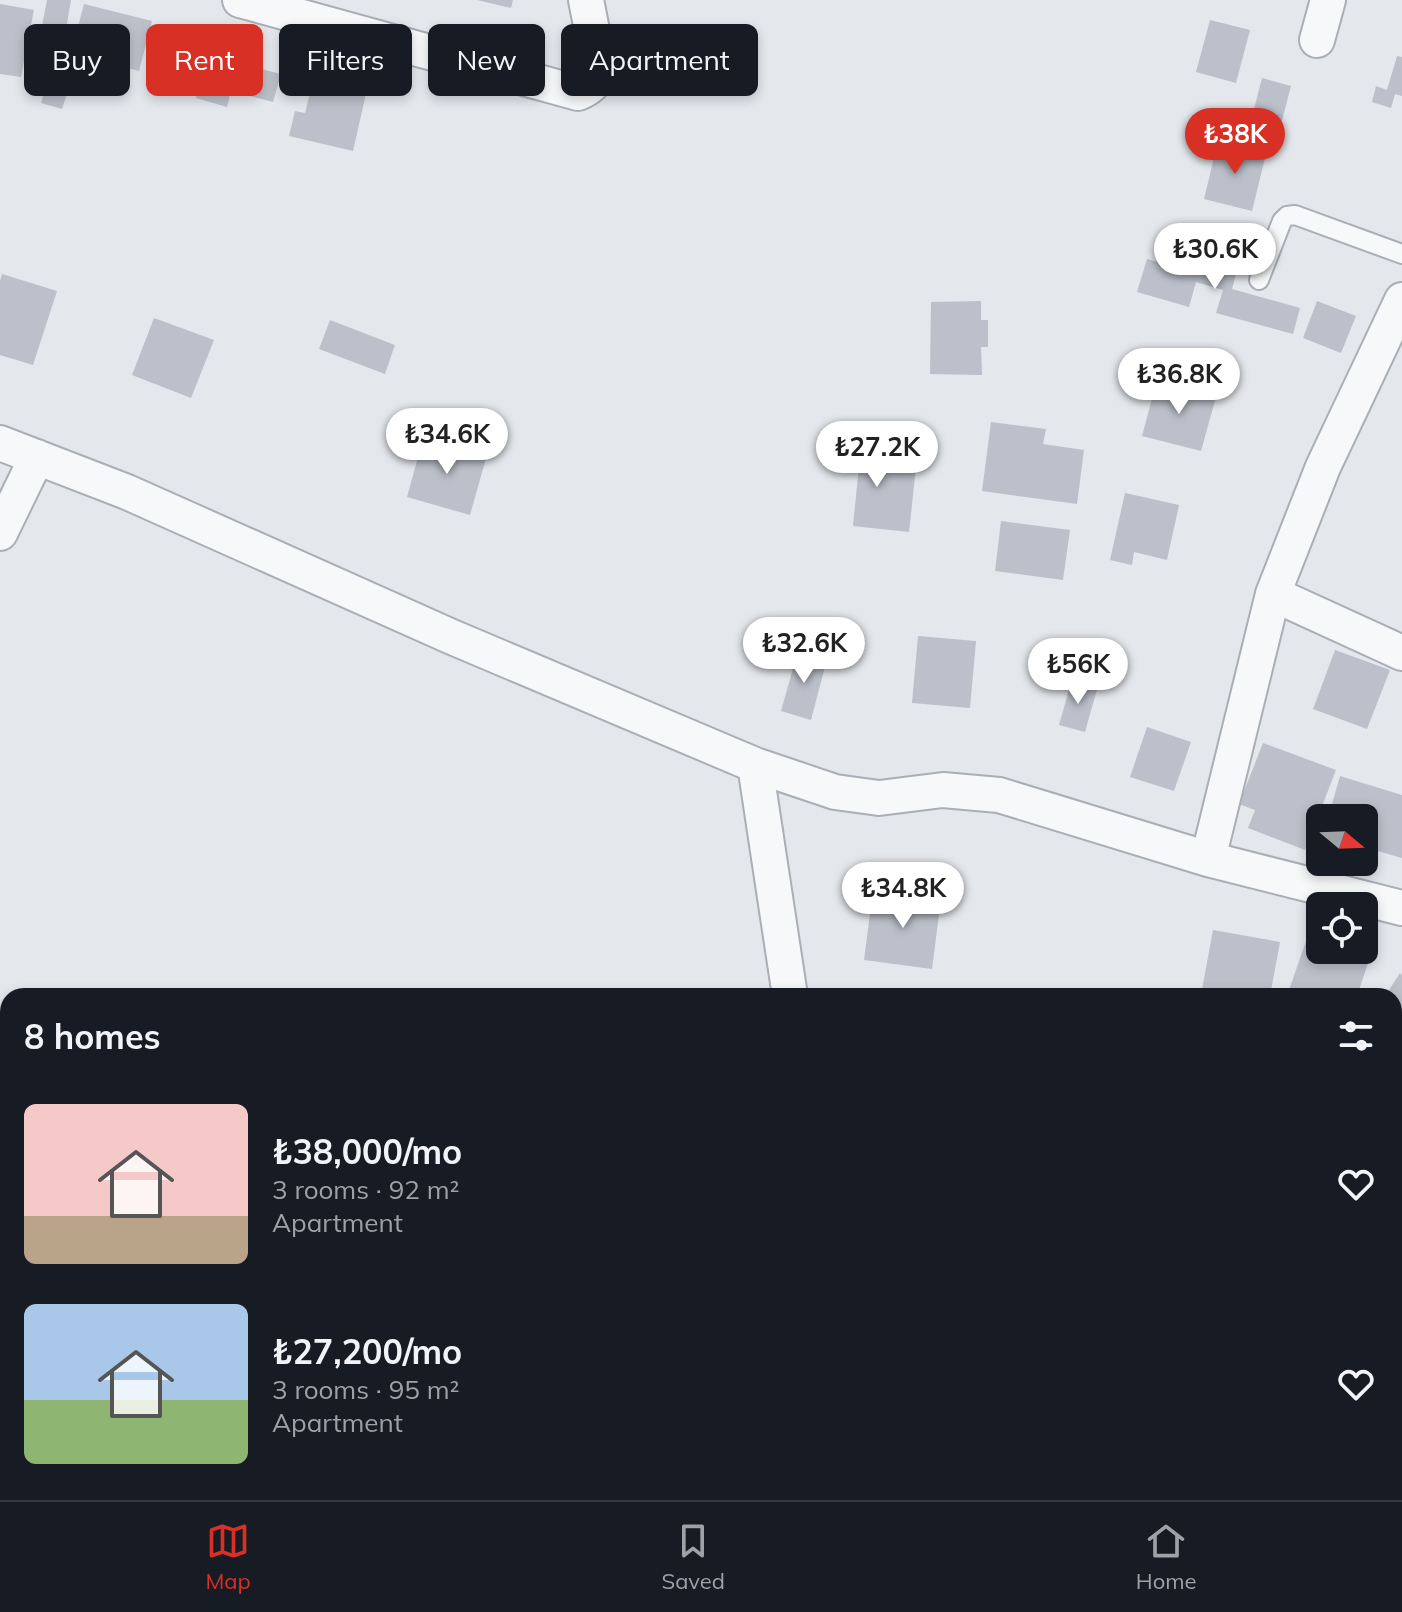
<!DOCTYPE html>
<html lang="en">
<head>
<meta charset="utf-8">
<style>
  :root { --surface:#171b24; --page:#20242c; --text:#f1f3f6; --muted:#9ea1a6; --line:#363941; --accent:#d93025 }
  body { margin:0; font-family:Mulish,sans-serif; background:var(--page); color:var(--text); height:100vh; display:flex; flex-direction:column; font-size:30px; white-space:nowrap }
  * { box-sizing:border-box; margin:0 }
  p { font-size:26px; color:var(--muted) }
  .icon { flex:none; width:44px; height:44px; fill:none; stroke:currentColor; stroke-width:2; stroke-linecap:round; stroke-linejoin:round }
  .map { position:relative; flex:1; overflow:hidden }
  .drawer { position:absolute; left:0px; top:988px; width:1402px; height:512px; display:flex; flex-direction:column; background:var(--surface); border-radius:24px 24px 0 0; box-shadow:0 4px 12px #0003 }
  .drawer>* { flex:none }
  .guide { position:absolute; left:24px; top:24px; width:800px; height:72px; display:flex; gap:16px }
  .needle { width:52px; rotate:109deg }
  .tools { position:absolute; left:1306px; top:804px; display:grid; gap:16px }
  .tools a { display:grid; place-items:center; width:72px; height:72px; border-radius:12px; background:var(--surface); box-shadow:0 4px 12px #0003; font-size:40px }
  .price { position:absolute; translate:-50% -68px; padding:0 18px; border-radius:28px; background:#fff; color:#222; font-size:26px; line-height:52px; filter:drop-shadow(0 2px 4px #0008) }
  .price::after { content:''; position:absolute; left:50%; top:48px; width:24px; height:18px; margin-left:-12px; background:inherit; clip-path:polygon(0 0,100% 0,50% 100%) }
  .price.current { background:var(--accent); color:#fff }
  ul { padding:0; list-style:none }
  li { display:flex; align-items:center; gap:24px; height:200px; padding:0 24px }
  li span { display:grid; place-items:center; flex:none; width:224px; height:160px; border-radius:12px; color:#555 }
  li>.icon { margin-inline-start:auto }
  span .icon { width:96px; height:96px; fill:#fffc; stroke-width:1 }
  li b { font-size:34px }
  h2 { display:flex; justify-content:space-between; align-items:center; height:96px; padding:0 24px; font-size:34px }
  .tag { padding:0 28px; border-radius:12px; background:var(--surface); box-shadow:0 4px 12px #0003; font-size:28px; line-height:72px }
  .tag.current { background:var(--accent); color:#fff }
  .tabs { display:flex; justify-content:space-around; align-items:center; height:112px; border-top:2px solid var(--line); background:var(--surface); font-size:22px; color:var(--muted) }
  .tabs a { display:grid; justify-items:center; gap:4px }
  .tabs .current { color:var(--accent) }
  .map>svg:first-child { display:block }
  .building { fill:#bbc0ca }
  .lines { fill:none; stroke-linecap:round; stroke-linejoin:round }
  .lane-casing { stroke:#a9aeb7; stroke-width:22 }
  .street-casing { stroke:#a9aeb7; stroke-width:38 }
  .lane { stroke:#f7f8fa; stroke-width:18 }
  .street { stroke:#f7f8fa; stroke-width:34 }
</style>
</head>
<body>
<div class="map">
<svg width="1402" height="1500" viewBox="0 0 1402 1500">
  <rect width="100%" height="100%" fill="#e4e7ec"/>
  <!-- building -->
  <path class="building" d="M 47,0 L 71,0 L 65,35 L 41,31 Z
    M 477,0 L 513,0 L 511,8 Z
    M 0,4 L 34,10 L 21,77 L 0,74 Z
    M 84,4 L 152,21 L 139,71 L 71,53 Z
    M 1210,20 L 1250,30 L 1236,83 L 1196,72 Z
    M 205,42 L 256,56 L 253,67 L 281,74 L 273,102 L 231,91 L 227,107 L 196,98 L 200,83 L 195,82 Z
    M 1397,56 L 1402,57 L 1402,96 L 1395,94 L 1391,108 L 1372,102 L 1376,86 L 1387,90 Z
    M 50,71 L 72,78 L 62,109 L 41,103 Z
    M 315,73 L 368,85 L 353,151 L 289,136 L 295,111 L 305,113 Z
    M 1262,78 L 1291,86 L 1281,124 L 1252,117 Z
    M 1218,141 L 1266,154 L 1252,211 L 1204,199 Z
    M 1192,249 L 1239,262 L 1232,289 L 1300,308 L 1293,334 L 1216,313 L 1223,290 L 1196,282 L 1189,307 L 1137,292 L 1147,259 L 1186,270 Z
    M 2,274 L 57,291 L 33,365 L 0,355 L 0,281 Z
    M 981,301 L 981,320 L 988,320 L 988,347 L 981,347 L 982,375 L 930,374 L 931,302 Z
    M 1317,301 L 1356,316 L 1341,353 L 1303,338 Z
    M 154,318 L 214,340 L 191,398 L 132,375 Z
    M 330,320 L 395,345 L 385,374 L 319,349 Z
    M 1157,380 L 1216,397 L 1201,451 L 1142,436 Z
    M 991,422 L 1046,429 L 1043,444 L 1084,450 L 1077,504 L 982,491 Z
    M 424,436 L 487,455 L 470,515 L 407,497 Z
    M 825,441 L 862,446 L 860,461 L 916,467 L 909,532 L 853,526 L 859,466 L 823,460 Z
    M 1125,493 L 1179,505 L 1167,560 L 1134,552 L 1132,565 L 1110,560 Z
    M 1001,521 L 1070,530 L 1063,580 L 995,571 Z
    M 918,636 L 976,641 L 970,708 L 912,703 Z
    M 1335,650 L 1390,670 L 1367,729 L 1313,709 Z
    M 798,651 L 827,659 L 811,720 L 781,711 Z
    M 1072,679 L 1098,686 L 1085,732 L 1059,725 Z
    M 1147,727 L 1191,742 L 1174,791 L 1130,777 Z
    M 1263,743 L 1336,770 L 1305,850 L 1248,828 L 1255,810 L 1239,804 Z
    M 1340,776 L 1402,795 L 1402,858 L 1364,847 L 1364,818 L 1328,818 Z
    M 873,891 L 941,899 L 932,969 L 864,960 Z
    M 1213,930 L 1280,942 L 1270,996 L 1201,995 Z
    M 1306,941 L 1320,946 L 1320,950 L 1332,950 L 1368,963 L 1357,996 L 1287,996 Z
    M 1400,973 L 1402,975 L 1402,1059 L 1394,1053 L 1394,996 L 1385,996 Z
    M 122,1492 L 234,1492 L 224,1500 L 111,1500 Z
    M 385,1492 L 486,1492 L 490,1496 L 485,1500 L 374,1500 Z
    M 617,1492 L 626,1492 L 629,1496 L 634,1492 L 653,1492 L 659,1500 L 606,1500 Z
    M 997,1492 L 1132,1492 L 1133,1500 L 998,1500 Z"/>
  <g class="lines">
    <!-- lane casing -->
    <g class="lane-casing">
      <path id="lane" d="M 1259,280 L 1282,221 L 1287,216 L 1295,215 L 1402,254"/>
    </g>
    <!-- street casing -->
    <g class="street-casing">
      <path id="street" d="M 240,0 L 578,93 C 590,88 595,83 600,71 L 586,0
        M 1317,40 L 1328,0
        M 0,443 L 127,492 L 452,637 L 755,765 L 835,792 L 879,798 L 943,790 L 999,795 L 1208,859 L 1402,908
        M 0,533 L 37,457
        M 1273,594 L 1402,653
        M 755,765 L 790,996
        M 1208,859 L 1273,594 L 1323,467 L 1402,300
        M 865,1492 L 866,1500"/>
    </g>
    <!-- lane -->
    <use href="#lane" class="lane"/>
    <!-- street -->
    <use href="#street" class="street"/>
  </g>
</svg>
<div class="tools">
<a><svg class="needle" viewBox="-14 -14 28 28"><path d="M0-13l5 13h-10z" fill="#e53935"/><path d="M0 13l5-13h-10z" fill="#9ea1a6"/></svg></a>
<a><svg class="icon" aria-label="locate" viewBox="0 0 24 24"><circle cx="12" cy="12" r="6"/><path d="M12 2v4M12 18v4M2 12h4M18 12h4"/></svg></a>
</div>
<b class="price current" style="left:1235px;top:176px">₺38K</b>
<b class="price" style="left:1215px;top:291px">₺30.6K</b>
<b class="price" style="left:1179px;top:416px">₺36.8K</b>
<b class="price" style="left:447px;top:476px">₺34.6K</b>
<b class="price" style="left:877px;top:489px">₺27.2K</b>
<b class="price" style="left:804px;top:685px">₺32.6K</b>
<b class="price" style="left:1078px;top:706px">₺56K</b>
<b class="price" style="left:903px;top:930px">₺34.8K</b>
<div class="guide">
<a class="tag">Buy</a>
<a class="tag current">Rent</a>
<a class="tag">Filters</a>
<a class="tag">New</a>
<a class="tag">Apartment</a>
</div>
<section class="drawer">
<h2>8 homes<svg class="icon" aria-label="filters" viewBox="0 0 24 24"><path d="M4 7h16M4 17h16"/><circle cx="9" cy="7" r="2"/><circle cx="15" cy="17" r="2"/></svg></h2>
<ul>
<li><span style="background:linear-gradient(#f6c9c9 70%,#b9a48a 0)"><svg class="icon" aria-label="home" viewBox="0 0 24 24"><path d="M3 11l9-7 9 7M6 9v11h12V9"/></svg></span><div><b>₺38,000/mo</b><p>3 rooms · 92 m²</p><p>Apartment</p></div><svg class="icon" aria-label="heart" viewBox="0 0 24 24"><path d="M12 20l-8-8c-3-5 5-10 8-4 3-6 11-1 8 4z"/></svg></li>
<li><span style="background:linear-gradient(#a9c7e8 60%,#8fb573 0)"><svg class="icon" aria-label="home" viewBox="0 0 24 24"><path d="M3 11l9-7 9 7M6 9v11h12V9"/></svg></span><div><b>₺27,200/mo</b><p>3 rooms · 95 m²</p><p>Apartment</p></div><svg class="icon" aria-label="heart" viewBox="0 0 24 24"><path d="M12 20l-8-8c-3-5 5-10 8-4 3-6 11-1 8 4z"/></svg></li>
</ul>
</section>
</div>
<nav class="tabs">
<a class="current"><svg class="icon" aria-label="map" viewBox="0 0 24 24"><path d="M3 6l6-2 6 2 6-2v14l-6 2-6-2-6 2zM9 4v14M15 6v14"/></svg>Map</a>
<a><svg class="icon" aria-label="saved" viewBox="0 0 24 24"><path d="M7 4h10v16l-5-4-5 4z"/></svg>Saved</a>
<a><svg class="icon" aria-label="home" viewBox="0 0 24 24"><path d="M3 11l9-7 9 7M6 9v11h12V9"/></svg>Home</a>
</nav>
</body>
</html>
